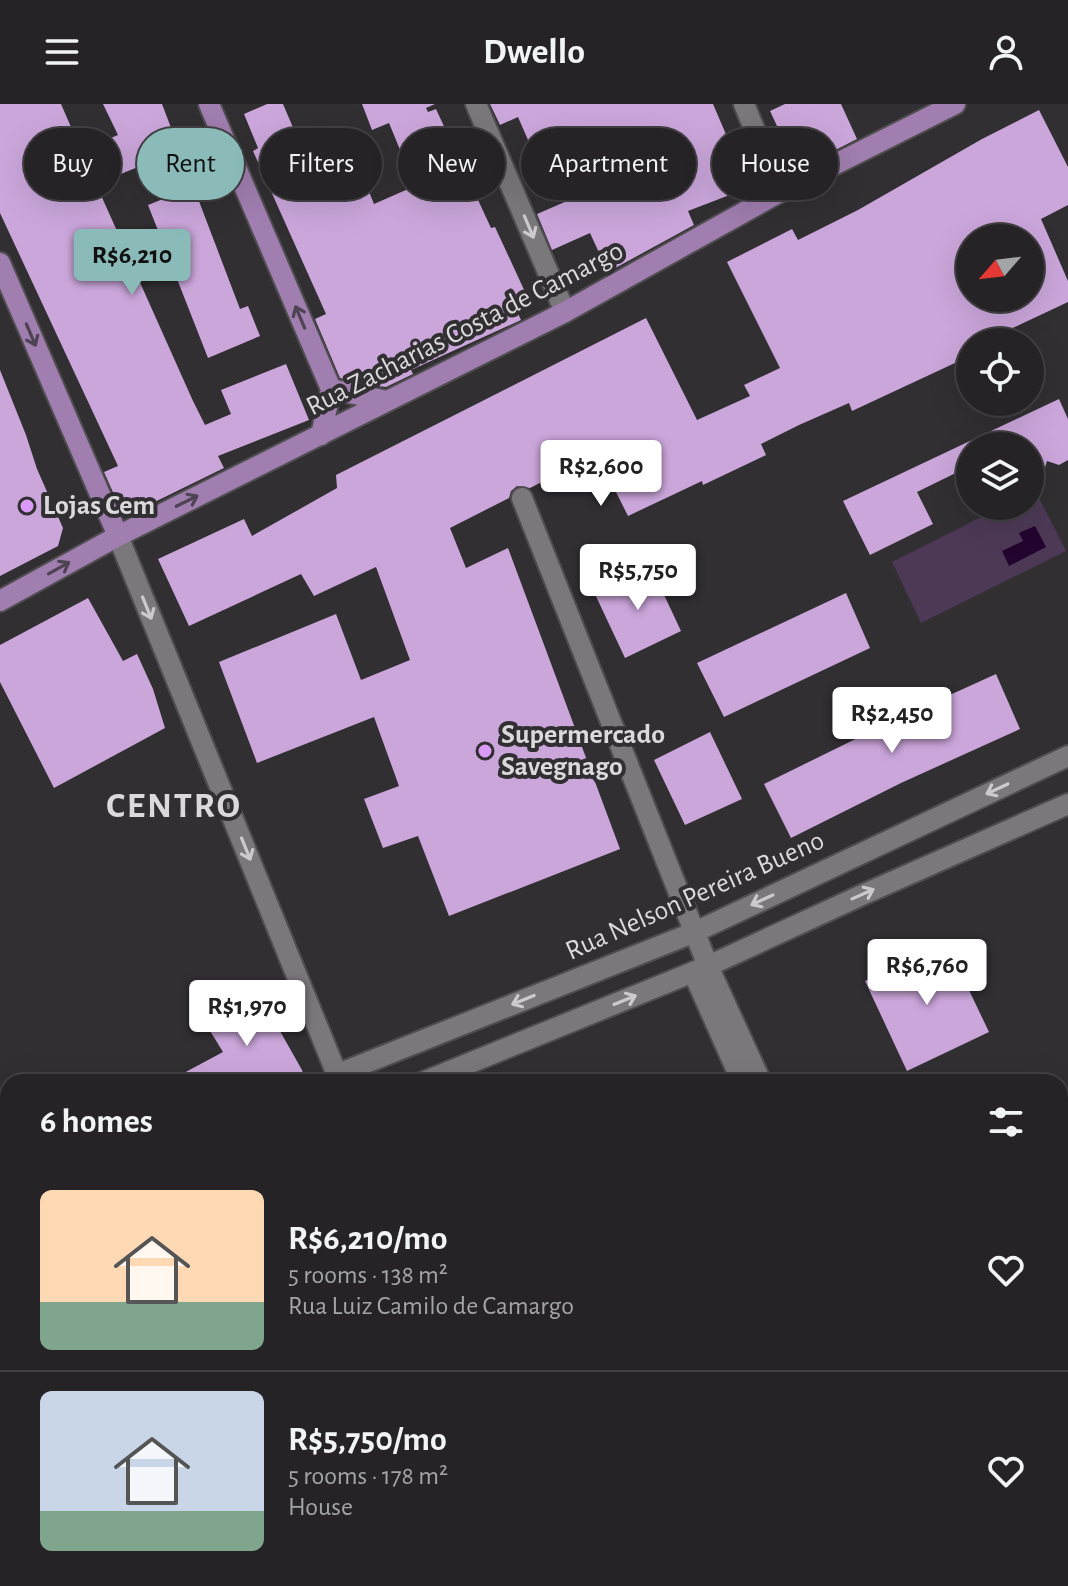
<!DOCTYPE html>
<html lang="en">
<head>
<meta charset="utf-8">
<style>
  :root { --surface:#252326; --page:#312f32; --text:#f1f3f6; --muted:#a3a4a7; --line:#424043; --accent:#8bbbb9 }
  body { margin:0; font-family:"Alegreya Sans",sans-serif; background:var(--page); color:var(--text); height:100vh; display:flex; flex-direction:column; font-size:30px; white-space:nowrap }
  * { box-sizing:border-box; margin:0 }
  p { font-size:26px; color:var(--muted) }
  .icon { flex:none; width:44px; height:44px; fill:none; stroke:currentColor; stroke-width:2; stroke-linecap:round; stroke-linejoin:round }
  .map { position:relative; flex:1; overflow:hidden }
  .drawer { position:absolute; left:0px; top:970px; width:1068px; height:512px; display:flex; flex-direction:column; background:var(--surface); border-radius:24px 24px 0 0; box-shadow:0 8px 32px #0002,0 0 0 2px var(--line) }
  .drawer>* { flex:none }
  .guide { position:absolute; left:24px; top:24px; width:1020px; height:72px; display:flex; gap:16px }
  .needle { width:52px; rotate:242deg }
  .controls { position:absolute; left:956px; top:120px; display:grid; gap:16px }
  .controls a { display:grid; place-items:center; width:88px; height:88px; border-radius:50%; background:var(--surface); box-shadow:0 8px 32px #0002,0 0 0 2px var(--line); font-size:40px }
  .price { position:absolute; translate:-50% -68px; padding:0 18px; border-radius:8px; background:#fff; color:#222; font-size:26px; line-height:52px; filter:drop-shadow(0 2px 4px #0008) }
  .price::after { content:''; position:absolute; left:50%; top:48px; width:24px; height:18px; margin-left:-12px; background:inherit; clip-path:polygon(0 0,100% 0,50% 100%) }
  .price.on { background:var(--accent); color:#111 }
  ul { padding:0; list-style:none }
  li { display:flex; align-items:center; gap:24px; height:200px; padding:0 40px }
  li+li { border-top:2px solid var(--line) }
  li span { display:grid; place-items:center; flex:none; width:224px; height:160px; border-radius:12px; color:#555 }
  li>.icon { margin-inline-start:auto }
  span .icon { width:96px; height:96px; fill:#fffc; stroke-width:1 }
  li b { font-size:34px }
  h2 { display:flex; justify-content:space-between; align-items:center; height:96px; padding:0 40px; font-size:34px }
  .pill { padding:0 28px; border-radius:36px; background:var(--surface); box-shadow:0 8px 32px #0002,0 0 0 2px var(--line); font-size:28px; line-height:72px }
  .pill.on { background:var(--accent); color:#111 }
  header { display:flex; justify-content:space-between; align-items:center; height:104px; padding:0 40px; background:var(--surface); font-size:36px; font-weight:700 }
  .map>svg:first-child { display:block }
  .green { fill:#4d3956 }
  .water { fill:#23042f }
  .building { fill:#cba6db; fill-rule:evenodd }
  .lines { fill:none; stroke-linecap:round; stroke-linejoin:round }
  .minor-casing { stroke:#4f4d50; stroke-width:24 }
  .major-casing { stroke:#4f4d50; stroke-width:24 }
  .minor { stroke:#7b787c; stroke-width:20 }
  .major { stroke:#a07eb0; stroke-width:20 }
  .oneway { stroke:#cdcace }
  .oneway2 { stroke:#4d4352 }
  .poi-dot { fill:#da9af6; stroke:#312f32; stroke-width:3 }
  .labels { text-anchor:middle; dominant-baseline:central; stroke-width:8; stroke-linejoin:round; paint-order:stroke }
  .street-label { font-size:28px; fill:#dbd9dc; stroke:#312f32 }
  .poi-label { font-size:28px; font-weight:bold; fill:#dbd9dc; stroke:#312f32; text-anchor:start }
  .district-label { font-size:36px; font-weight:bold; letter-spacing:2px; fill:#dbd9dc; stroke:#312f32 }
</style>
</head>
<body>
<header><svg class="icon" aria-label="menu" viewBox="0 0 24 24"><path d="M4 6h16M4 12h16M4 18h16"/></svg>Dwello<svg class="icon" aria-label="person" viewBox="0 0 24 24"><circle cx="12" cy="8" r="4"/><path d="M4 21q1-7 8-7t8 7"/></svg></header>
<div class="map">
<svg width="1068" height="1482" viewBox="0 0 1068 1482">
  <rect width="100%" height="100%" fill="#312f32"/>
  <!-- green -->
  <path class="green" d="M 1035,386 L 1066,447 L 921,519 L 892,458 L 1003,402 L 1030,402 L 1030,388 Z"/>
  <!-- water -->
  <path class="water" d="M 1035,422 L 1046,443 L 1009,462 L 1002,447 L 1023,437 L 1019,429 Z"/>
  <!-- building -->
  <path class="building" d="M 0,0 L 61,0 L 81,46 L 118,31 L 103,0 L 162,0 L 240,205 L 248,202 L 260,232 L 208,254 L 148,101 L 163,95 L 148,59 L 96,80 L 193,297 L 205,321 L 231,310 L 221,286 L 286,260 L 309,316 L 218,352 L 224,364 L 124,413 L 104,368 L 118,362 L 0,109 Z
    M 267,0 L 283,0 L 306,54 L 348,36 L 374,100 L 415,82 L 389,19 L 372,26 L 362,0 L 435,0 L 426,4 L 428,8 L 436,5 L 491,124 L 495,123 L 526,190 L 512,197 L 521,216 L 411,266 L 413,270 L 386,283 L 378,282 L 371,269 L 355,277 L 340,274 L 315,215 L 326,210 L 253,47 L 258,44 L 244,10 Z
    M 490,0 L 713,0 L 737,56 L 727,92 L 688,107 L 694,121 L 608,168 L 590,129 L 552,146 L 537,110 L 574,94 L 548,38 L 532,45 L 518,13 L 500,21 Z
    M 785,0 L 841,0 L 857,35 L 798,65 L 793,61 L 785,65 L 775,41 L 784,37 L 770,7 Z
    M 1039,6 L 1068,63 L 1068,101 L 1041,115 L 1068,177 L 1068,198 L 998,231 L 1001,238 L 970,238 L 970,252 L 852,307 L 849,299 L 799,321 L 761,340 L 766,351 L 703,381 L 702,377 L 628,412 L 597,350 L 530,384 L 517,382 L 511,387 L 509,394 L 450,424 L 466,464 L 508,444 L 620,745 L 449,812 L 418,732 L 383,744 L 364,695 L 399,682 L 374,613 L 257,659 L 219,558 L 336,510 L 361,576 L 410,556 L 376,463 L 314,492 L 301,470 L 189,522 L 158,455 L 244,415 L 252,432 L 337,384 L 336,371 L 646,214 L 697,316 L 750,292 L 744,281 L 780,264 L 727,158 L 792,125 L 798,136 L 858,106 L 982,35 ZM 970,134 L 1030,134 L 1030,194 L 1016,194 L 988,208 L 982,194 L 970,194 Z
    M 0,266 L 26,331 L 37,365 L 63,424 L 58,442 L 0,472 Z
    M 1059,295 L 1068,315 L 1068,356 L 1059,361 L 1047,357 L 1034,399 L 1030,398 L 1030,342 L 970,342 L 970,362 L 917,388 L 933,420 L 870,451 L 843,397 Z
    M 650,461 L 681,527 L 625,554 L 594,488 Z
    M 846,489 L 870,544 L 724,613 L 697,559 Z
    M 88,494 L 123,557 L 137,550 L 153,585 L 165,624 L 54,684 L 0,578 L 0,541 Z
    M 996,570 L 1020,625 L 901,679 L 791,734 L 764,680 L 886,620 Z
    M 710,628 L 742,695 L 685,721 L 654,656 Z
    M 946,838 L 989,928 L 907,967 L 865,877 Z
    M 267,886 L 276,920 L 302,966 L 305,978 L 167,978 L 223,948 L 204,917 Z"/>
  <g class="lines">
    <!-- minor casing -->
    <g class="minor-casing">
      <path id="minor" d="M 476,0 L 565,208
        M 744,0 L 780,88
        M 522,394 L 708,862 L 761,978
        M 118,432 L 340,978
        M 693,868 L 742,978
        M 338,970 L 695,828 L 1068,652
        M 423,978 L 708,862 L 862,791 L 1068,700
        M 1060,1133 L 1068,1130
        M 0,1159 L 8,1156
        M 0,1299 L 8,1311
        M 1060,1359 L 1068,1377
        M 119,1474 L 126,1482
        M 963,1474 L 967,1482
        M 987,1474 L 990,1482
        M 256,1482 L 259,1474"/>
    </g>
    <!-- major casing -->
    <g class="major-casing">
      <path id="major" d="M 209,0 L 331,285 L 321,331
        M 0,159 L 118,432
        M 331,285 L 387,297
        M 0,497 L 118,432 L 565,208 L 780,88 L 955,0"/>
    </g>
    <!-- minor -->
    <use href="#minor" class="minor"/>
    <!-- major -->
    <use href="#major" class="major"/>
  </g>
  <!-- one-way arrows -->
  <defs><path id="oneway-shaft" d="M-6 0H5M1.5-3L5.5 0L1.5 3" fill="none" stroke-width="1.6" stroke-linecap="round" stroke-linejoin="round" transform="scale(2)"/></defs>
  <g class="oneway">
    <use href="#oneway-shaft" transform="translate(529 123) rotate(67)"/>
    <use href="#oneway-shaft" transform="translate(147 504) rotate(68)"/>
    <use href="#oneway-shaft" transform="translate(997 685) rotate(155)"/>
    <use href="#oneway-shaft" transform="translate(246 745) rotate(68)"/>
    <use href="#oneway-shaft" transform="translate(863 790) rotate(-24)"/>
    <use href="#oneway-shaft" transform="translate(762 796) rotate(155)"/>
    <use href="#oneway-shaft" transform="translate(523 896) rotate(158)"/>
    <use href="#oneway-shaft" transform="translate(625 896) rotate(-22)"/>
  </g>
  <g class="oneway2">
    <use href="#oneway-shaft" transform="translate(300 213) rotate(-113)"/>
    <use href="#oneway-shaft" transform="translate(31 231) rotate(67)"/>
    <use href="#oneway-shaft" transform="translate(187 397) rotate(-26)"/>
    <use href="#oneway-shaft" transform="translate(59 464) rotate(-29)"/>
  </g>
  <!-- markers -->
  <g class="poi-dot">
    <circle cx="27" cy="402" r="8"/>
    <circle cx="485" cy="647" r="8"/>
  </g>
  <g class="labels">
    <!-- street labels -->
    <g class="street-label">
      <text transform="translate(465 225) rotate(-27)">Rua Zacharias Costa de Camargo</text>
      <text transform="translate(695 792) rotate(-24)">Rua Nelson Pereira Bueno</text>
    </g>
    <!-- poi labels -->
    <g class="poi-label">
      <text x="43" y="402">Lojas Cem</text>
      <text x="501" y="631">Supermercado<tspan x="501" dy="32">Savegnago</tspan></text>
    </g>
    <!-- district labels -->
    <g class="district-label">
      <text x="174" y="702">CENTRO</text>
    </g>
  </g>
</svg>
<div class="controls">
<a><svg class="needle" viewBox="-14 -14 28 28"><path d="M0-13l5 13h-10z" fill="#e53935"/><path d="M0 13l5-13h-10z" fill="#a3a4a7"/></svg></a>
<a><svg class="icon" aria-label="locate" viewBox="0 0 24 24"><circle cx="12" cy="12" r="6"/><path d="M12 2v4M12 18v4M2 12h4M18 12h4"/></svg></a>
<a><svg class="icon" aria-label="layers" viewBox="0 0 24 24"><path d="M12 4l9 5-9 5-9-5zM3 14l9 5 9-5"/></svg></a>
</div>
<b class="price on" style="left:132px;top:193px">R$6,210</b>
<b class="price" style="left:601px;top:404px">R$2,600</b>
<b class="price" style="left:638px;top:508px">R$5,750</b>
<b class="price" style="left:892px;top:651px">R$2,450</b>
<b class="price" style="left:927px;top:903px">R$6,760</b>
<b class="price" style="left:247px;top:944px">R$1,970</b>
<div class="guide">
<a class="pill">Buy</a>
<a class="pill on">Rent</a>
<a class="pill">Filters</a>
<a class="pill">New</a>
<a class="pill">Apartment</a>
<a class="pill">House</a>
</div>
<section class="drawer">
<h2>6 homes<svg class="icon" aria-label="filters" viewBox="0 0 24 24"><path d="M4 7h16M4 17h16"/><circle cx="9" cy="7" r="2"/><circle cx="15" cy="17" r="2"/></svg></h2>
<ul>
<li><span style="background:linear-gradient(#ffd9b3 70%,#7fa58c 0)"><svg class="icon" aria-label="home" viewBox="0 0 24 24"><path d="M3 11l9-7 9 7M6 9v11h12V9"/></svg></span><div><b>R$6,210/mo</b><p>5 rooms · 138 m²</p><p>Rua Luiz Camilo de Camargo</p></div><svg class="icon" aria-label="heart" viewBox="0 0 24 24"><path d="M12 20l-8-8c-3-5 5-10 8-4 3-6 11-1 8 4z"/></svg></li>
<li><span style="background:linear-gradient(#c9d6e8 75%,#7fa58c 0)"><svg class="icon" aria-label="home" viewBox="0 0 24 24"><path d="M3 11l9-7 9 7M6 9v11h12V9"/></svg></span><div><b>R$5,750/mo</b><p>5 rooms · 178 m²</p><p>House</p></div><svg class="icon" aria-label="heart" viewBox="0 0 24 24"><path d="M12 20l-8-8c-3-5 5-10 8-4 3-6 11-1 8 4z"/></svg></li>
</ul>
</section>
</div>
</body>
</html>
